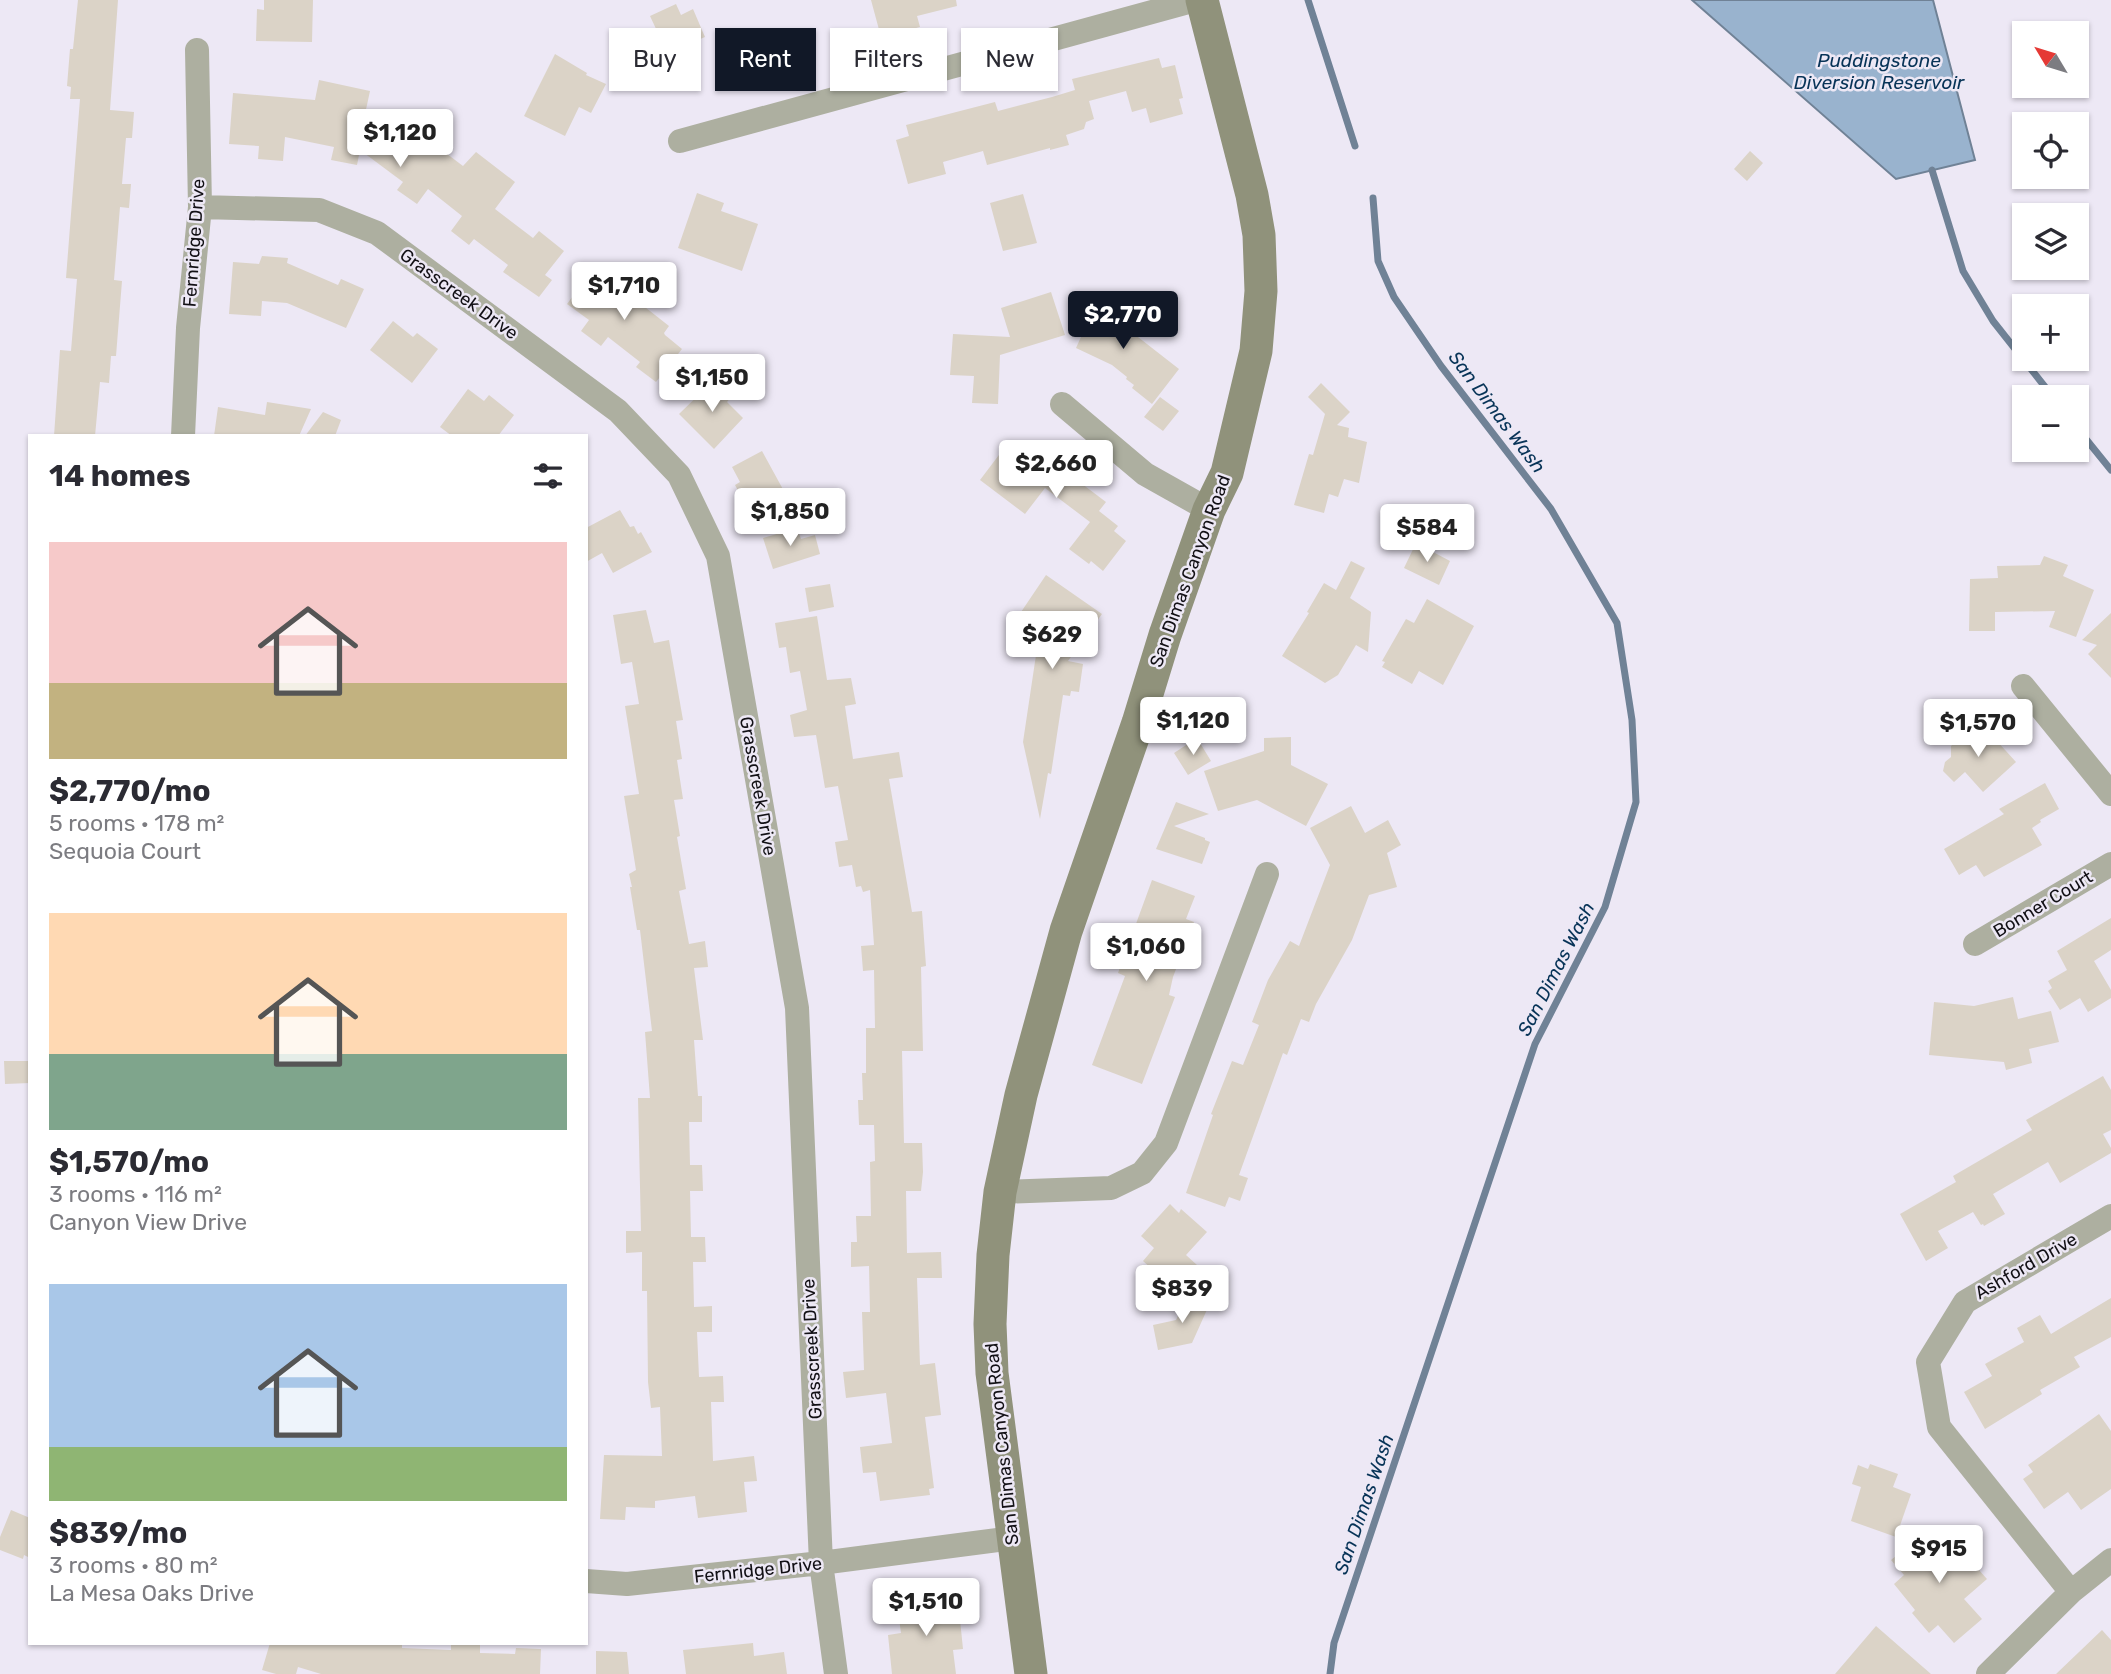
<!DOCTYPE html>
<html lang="en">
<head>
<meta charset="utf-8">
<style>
  :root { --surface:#fff; --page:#f2f2f3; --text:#2b2b33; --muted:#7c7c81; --accent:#111827 }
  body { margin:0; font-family:Rubik,sans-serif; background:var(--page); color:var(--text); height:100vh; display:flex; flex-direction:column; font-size:26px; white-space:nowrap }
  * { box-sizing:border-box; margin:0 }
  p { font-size:23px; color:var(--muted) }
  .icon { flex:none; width:38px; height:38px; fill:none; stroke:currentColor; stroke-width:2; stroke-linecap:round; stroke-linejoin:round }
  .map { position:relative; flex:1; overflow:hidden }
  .panel { position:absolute; left:28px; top:434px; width:560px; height:1211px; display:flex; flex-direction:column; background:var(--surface); border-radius:0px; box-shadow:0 2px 5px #0004 }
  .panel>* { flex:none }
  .banner { position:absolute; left:609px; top:28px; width:665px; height:63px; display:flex; gap:14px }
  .needle { width:46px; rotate:308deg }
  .controls { position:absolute; left:2012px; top:21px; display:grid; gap:14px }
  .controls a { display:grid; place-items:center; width:77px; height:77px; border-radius:0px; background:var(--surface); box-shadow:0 2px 5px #0004; font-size:35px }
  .price { position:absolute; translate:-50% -60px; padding:0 16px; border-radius:7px; background:#fff; color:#222; font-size:23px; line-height:46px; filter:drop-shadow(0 2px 4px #0008) }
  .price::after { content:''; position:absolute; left:50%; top:42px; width:21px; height:16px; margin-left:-10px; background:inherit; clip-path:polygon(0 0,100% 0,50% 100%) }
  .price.active { background:var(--accent); color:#fff }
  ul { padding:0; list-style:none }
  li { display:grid; align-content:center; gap:14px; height:371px; padding:0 21px }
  li span { display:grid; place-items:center; height:217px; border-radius:0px; color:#555 }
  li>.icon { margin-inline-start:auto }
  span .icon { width:126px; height:126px; fill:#fffc; stroke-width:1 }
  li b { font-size:30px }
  h2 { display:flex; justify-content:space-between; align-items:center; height:84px; padding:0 21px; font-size:30px }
  .chip { padding:0 24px; border-radius:0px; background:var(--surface); box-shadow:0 2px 5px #0004; font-size:24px; line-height:63px }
  .chip.active { background:var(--accent); color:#fff }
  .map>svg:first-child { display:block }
  .water { fill:#99b3ce; stroke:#708296; stroke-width:2 }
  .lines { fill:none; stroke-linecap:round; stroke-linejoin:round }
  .stream { stroke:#708296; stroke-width:7 }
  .building { fill:#dbd3c7 }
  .street { stroke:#adafa0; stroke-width:24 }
  .secondary { stroke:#90927b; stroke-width:33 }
  .labels { text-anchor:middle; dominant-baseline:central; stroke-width:5; stroke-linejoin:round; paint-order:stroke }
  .street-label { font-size:18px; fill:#121015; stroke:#ede8f5 }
  .water-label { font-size:19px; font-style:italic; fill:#073357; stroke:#ede8f5 }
</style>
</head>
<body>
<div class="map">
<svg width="2111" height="1674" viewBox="0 0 2111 1674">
  <rect width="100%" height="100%" fill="#ede8f5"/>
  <!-- water -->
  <path class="water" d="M 1692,0 L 1933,0 L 1975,160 L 1896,179 Z"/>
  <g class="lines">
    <!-- stream -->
    <path class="stream" d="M 1308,0 L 1355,146
      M 1932,170 L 1963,271 L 1993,321 L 2053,397
      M 2077,428 L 2111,470
      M 1330,1674 L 1334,1643 L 1535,1044 L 1605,907 L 1636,802 L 1632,720 L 1617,623 L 1551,509 L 1441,366 L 1394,297 L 1378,261 L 1373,198"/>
  </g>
  <!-- building -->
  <path class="building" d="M 78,0 L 118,0 L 110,110 L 134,112 L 132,138 L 126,138 L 122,184 L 131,184 L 129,208 L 120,207 L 114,280 L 122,281 L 116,356 L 111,356 L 109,383 L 100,382 L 95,436 L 54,436 L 60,350 L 71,351 L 77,279 L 66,278 L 80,99 L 70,99 L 71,87 L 67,86 L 70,49 L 73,49 Z
    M 264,0 L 313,0 L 312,42 L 256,41 L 257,9 L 264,10 Z
    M 871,0 L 956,0 L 957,6 L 917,16 L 920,27 L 881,37 Z
    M 676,4 L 681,15 L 693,9 L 705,37 L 691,43 L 694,50 L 671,60 L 676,71 L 651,82 L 640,56 L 664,46 L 650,16 Z
    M 555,54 L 587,73 L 586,75 L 606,84 L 591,113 L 579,107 L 565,136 L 524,116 Z
    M 1159,58 L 1162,68 L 1175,65 L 1183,98 L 1179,99 L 1183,114 L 1150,123 L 1146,108 L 1132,112 L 1126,91 L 1089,101 L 1094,119 L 1086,122 L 1084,129 L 1066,135 L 1069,145 L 1050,150 L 1050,148 L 987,165 L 983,151 L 943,162 L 946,174 L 908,184 L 896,140 L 909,136 L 906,125 L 995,102 L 998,111 L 1052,97 L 1075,90 L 1072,79 Z
    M 319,80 L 370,91 L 362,128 L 388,148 L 406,123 L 463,166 L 476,152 L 515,182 L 495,209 L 533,238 L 539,231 L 564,251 L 545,275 L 552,280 L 539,297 L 503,272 L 508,265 L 474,239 L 469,245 L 451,231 L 462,216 L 428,189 L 417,204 L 397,190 L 403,182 L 360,150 L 357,165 L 331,160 L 334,147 L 285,137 L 283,161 L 258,159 L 259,146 L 229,144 L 233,93 L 315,100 Z
    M 1750,151 L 1763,163 L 1747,181 L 1734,169 Z
    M 697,193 L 724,203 L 721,211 L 758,224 L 742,271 L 678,248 Z
    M 1023,194 L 1037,243 L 1003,251 L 990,203 Z
    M 262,256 L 288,258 L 287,263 L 338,285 L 341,279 L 364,289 L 346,328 L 287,303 L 262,301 L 261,316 L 229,314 L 233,262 L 259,264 Z
    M 597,264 L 639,296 L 636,300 L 669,326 L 664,333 L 665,335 L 682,349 L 656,382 L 636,367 L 640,362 L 608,337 L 601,346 L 581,331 L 589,320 L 567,304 Z
    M 1051,292 L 1065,335 L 1000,355 L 998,404 L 972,403 L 974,376 L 950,375 L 953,334 L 1010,337 L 1001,308 Z
    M 1083,302 L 1132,325 L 1129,330 L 1179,369 L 1152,404 L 1132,388 L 1134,385 L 1126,379 L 1127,377 L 1112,365 L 1076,348 L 1085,328 L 1068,334 Z
    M 393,321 L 413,337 L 417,333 L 438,349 L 412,383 L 370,350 Z
    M 716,378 L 733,395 L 727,402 L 743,418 L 714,449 L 679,414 Z
    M 1321,383 L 1350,412 L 1337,425 L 1349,428 L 1348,437 L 1367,442 L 1359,483 L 1344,479 L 1338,497 L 1329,494 L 1324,513 L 1294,505 L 1309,454 L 1313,455 L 1325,414 L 1308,397 Z
    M 468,389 L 484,401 L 489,395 L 514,415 L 498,436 L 452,436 L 440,427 Z
    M 1160,397 L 1179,411 L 1163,431 L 1144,417 Z
    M 267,402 L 311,409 L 299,436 L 214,436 L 218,407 L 265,415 Z
    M 323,412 L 341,420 L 335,436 L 305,436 Z
    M 1008,443 L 1033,463 L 1041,453 L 1106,502 L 1099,511 L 1118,526 L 1114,531 L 1126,541 L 1103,571 L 1091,561 L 1089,564 L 1069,549 L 1090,522 L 1045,488 L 1025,514 L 980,480 Z
    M 762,451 L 785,493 L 750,513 L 735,485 L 740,482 L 732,467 Z
    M 620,510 L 630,527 L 634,526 L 638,534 L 641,532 L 652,552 L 613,573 L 602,553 L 586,562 L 586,528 Z
    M 797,528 L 801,539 L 815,535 L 820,554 L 773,569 L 763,538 Z
    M 1416,543 L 1450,561 L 1439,585 L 1404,568 Z
    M 2044,556 L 2068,565 L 2063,576 L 2094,590 L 2076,637 L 2049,627 L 2055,611 L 1995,612 L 1995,631 L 1969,631 L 1970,579 L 1998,578 L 1997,566 L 2040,565 Z
    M 1351,561 L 1365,568 L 1350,598 L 1371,612 L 1368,652 L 1356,645 L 1338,675 L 1325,683 L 1282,656 L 1309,613 L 1307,612 L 1324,583 L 1336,590 Z
    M 1046,575 L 1102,614 L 1068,661 L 1083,664 L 1079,692 L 1071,691 L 1070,696 L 1063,695 L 1051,774 L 1048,773 L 1040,819 L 1023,742 L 1039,635 L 1021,621 L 1023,619 L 1019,615 Z
    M 830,584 L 834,607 L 809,612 L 805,588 Z
    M 1427,599 L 1474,626 L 1443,685 L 1419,671 L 1412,684 L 1382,667 L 1385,662 L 1382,661 L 1406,619 L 1414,623 Z
    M 646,610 L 654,643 L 669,640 L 683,720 L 676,721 L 682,759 L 677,760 L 683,799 L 674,800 L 680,836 L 677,837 L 686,889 L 679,891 L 689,944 L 705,941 L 708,967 L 694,968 L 703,1040 L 694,1040 L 698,1096 L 702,1096 L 702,1122 L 689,1122 L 690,1165 L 702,1165 L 703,1191 L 690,1191 L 691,1237 L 705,1237 L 706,1262 L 693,1262 L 694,1307 L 712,1306 L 712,1332 L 697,1332 L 699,1377 L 723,1376 L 724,1402 L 711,1402 L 713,1461 L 754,1456 L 757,1481 L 744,1482 L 747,1512 L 698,1518 L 695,1496 L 655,1501 L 655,1508 L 626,1507 L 625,1520 L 600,1519 L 604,1455 L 662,1456 L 660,1407 L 651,1408 L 648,1382 L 647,1291 L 642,1291 L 642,1252 L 626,1253 L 626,1231 L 641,1231 L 638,1098 L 650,1098 L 645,1032 L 652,1031 L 640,930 L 637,930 L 630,887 L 632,887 L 629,874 L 636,870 L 624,796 L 639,794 L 625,706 L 639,704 L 632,662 L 621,664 L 613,615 Z
    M 2111,613 L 2111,678 L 2088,654 L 2097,645 L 2082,640 Z
    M 817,616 L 827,680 L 851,678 L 856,704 L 845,706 L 853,759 L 899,752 L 903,777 L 889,779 L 912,912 L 922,911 L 926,966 L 921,967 L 923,1051 L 902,1051 L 904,1143 L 922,1143 L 923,1172 L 921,1191 L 906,1191 L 907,1253 L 941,1252 L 942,1278 L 917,1278 L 920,1365 L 935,1363 L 941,1415 L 925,1417 L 934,1488 L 929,1489 L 930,1495 L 880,1501 L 876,1472 L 863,1473 L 860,1447 L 892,1443 L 886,1393 L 846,1398 L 843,1372 L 864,1370 L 862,1312 L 870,1312 L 869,1266 L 851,1267 L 851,1242 L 857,1242 L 856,1216 L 871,1216 L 870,1162 L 875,1161 L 874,1125 L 859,1125 L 858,1100 L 863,1100 L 862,1073 L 866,1073 L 866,1028 L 875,1028 L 874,970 L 863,971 L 861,946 L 874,945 L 870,890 L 863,892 L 861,886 L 856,887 L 852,865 L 839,867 L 835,842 L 848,840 L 838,786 L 825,788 L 816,735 L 794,737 L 790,715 L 807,710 L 800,671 L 790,673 L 786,647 L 779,648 L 775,623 Z
    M 1974,725 L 1993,743 L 1996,740 L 2016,762 L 1983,792 L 1965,772 L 1954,782 L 1943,771 L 1945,762 L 1951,757 L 1951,746 Z
    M 1291,737 L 1291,765 L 1328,784 L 1306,826 L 1257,800 L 1218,811 L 1204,771 L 1264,751 L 1264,738 Z
    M 1197,738 L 1211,761 L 1188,775 L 1174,753 Z
    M 2045,783 L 2059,809 L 2040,820 L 2041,822 L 2032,828 L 2042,845 L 1984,877 L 1976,865 L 1959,875 L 1944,849 L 2004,814 L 1999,809 Z
    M 1176,802 L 1209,814 L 1174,826 L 1205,838 L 1205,840 L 1210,842 L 1202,864 L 1156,849 Z
    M 1351,806 L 1365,833 L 1388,820 L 1401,845 L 1387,853 L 1397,887 L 1369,895 L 1352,940 L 1316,1004 L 1309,1022 L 1301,1019 L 1287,1055 L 1283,1053 L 1239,1175 L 1248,1178 L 1240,1201 L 1229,1197 L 1225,1207 L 1186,1193 L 1213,1115 L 1211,1114 L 1232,1061 L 1243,1065 L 1259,1025 L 1252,1022 L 1268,980 L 1290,941 L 1299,946 L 1330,865 L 1310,828 Z
    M 1152,880 L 1195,896 L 1186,919 L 1194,922 L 1173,977 L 1169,995 L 1175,997 L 1142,1084 L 1092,1065 L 1125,976 L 1118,973 Z
    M 2111,918 L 2111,950 L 2094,961 L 2111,990 L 2111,998 L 2088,1012 L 2080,998 L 2060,1010 L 2048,991 L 2052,988 L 2048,981 L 2067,970 L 2057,951 Z
    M 2013,997 L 2018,1019 L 2051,1011 L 2059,1042 L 2029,1049 L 2032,1063 L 2006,1070 L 2004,1062 L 1929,1055 L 1934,1002 L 1974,1006 Z
    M 4,1061 L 30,1061 L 30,1083 L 5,1084 Z
    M 2103,1076 L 2111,1090 L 2111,1130 L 2103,1134 L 2111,1148 L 2111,1153 L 2060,1183 L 2048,1162 L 1993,1194 L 2005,1214 L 1984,1226 L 1983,1224 L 1981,1225 L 1973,1212 L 1938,1231 L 1948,1248 L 1926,1261 L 1900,1214 L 1956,1182 L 1953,1176 L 2032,1130 L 2026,1120 Z
    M 1170,1204 L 1179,1213 L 1181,1209 L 1207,1232 L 1186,1255 L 1197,1265 L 1175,1290 L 1143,1261 L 1154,1248 L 1141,1236 Z
    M 1189,1293 L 1210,1303 L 1192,1343 L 1158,1350 L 1153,1325 L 1176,1320 Z
    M 2111,1298 L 2111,1337 L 2074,1357 L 2080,1367 L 2040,1390 L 2042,1394 L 1985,1429 L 1964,1392 L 1992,1376 L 1985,1364 L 2024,1342 L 2017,1328 L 2040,1315 L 2051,1334 Z
    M 2099,1414 L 2111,1431 L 2111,1489 L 2081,1510 L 2068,1492 L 2044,1509 L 2023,1479 L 2033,1472 L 2028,1465 Z
    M 1870,1464 L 1898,1474 L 1893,1487 L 1911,1494 L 1896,1537 L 1851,1521 L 1861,1487 L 1852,1484 L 1858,1465 L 1868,1469 Z
    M 11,1510 L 30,1518 L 30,1558 L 24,1555 L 23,1559 L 0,1550 L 0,1537 Z
    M 1944,1531 L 1987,1579 L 1964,1599 L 1982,1619 L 1954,1643 L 1938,1625 L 1929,1633 L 1912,1613 L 1915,1610 L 1894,1584 L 1904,1575 L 1891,1560 L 1919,1537 L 1927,1546 Z
    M 947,1598 L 947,1601 L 958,1600 L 963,1649 L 953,1650 L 956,1674 L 892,1674 L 888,1635 L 901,1633 L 897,1604 Z
    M 1876,1626 L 1931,1674 L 1835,1674 Z
    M 2102,1630 L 2111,1640 L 2111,1674 L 2056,1674 Z
    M 270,1643 L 402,1643 L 402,1648 L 451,1650 L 451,1643 L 480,1643 L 480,1653 L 515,1654 L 516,1648 L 541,1649 L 540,1674 L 321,1674 L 298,1667 L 296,1674 L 276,1674 L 262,1670 Z
    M 753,1643 L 754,1656 L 784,1652 L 787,1674 L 686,1674 L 683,1650 Z
    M 596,1651 L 627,1652 L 629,1674 L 596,1674 Z"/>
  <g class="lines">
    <!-- street -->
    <path class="street" d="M 680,141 L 1196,0
      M 200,207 L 319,210 L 377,233 L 618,411 L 679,475 L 718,556 L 797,1008 L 821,1563 L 836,1674
      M 1062,404 L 1145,474 L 1209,510
      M 183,436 L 188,328 L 200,207 L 197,50
      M 2023,686 L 2111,794
      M 1975,944 L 2111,864
      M 1000,1192 L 1111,1188 L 1142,1173 L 1166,1143 L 1267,874
      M 586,1581 L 627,1584 L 821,1563 L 1013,1538
      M 2071,1592 L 1939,1427 L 1928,1362 L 1965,1302 L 2111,1216
      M 1988,1674 L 2071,1592 L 2111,1560"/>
    <!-- secondary -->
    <path class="secondary" d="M 1031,1674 L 992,1373 L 990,1324 L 993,1255 L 1000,1192 L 1021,1095 L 1066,931 L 1138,723 L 1165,635 L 1209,510 L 1227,473 L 1256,351 L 1261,291 L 1259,235 L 1252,195 L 1202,0"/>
  </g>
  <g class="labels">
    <!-- street labels -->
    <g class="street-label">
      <text transform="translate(194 243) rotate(-86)">Fernridge Drive</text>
      <text transform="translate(459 294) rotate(36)">Grasscreek Drive</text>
      <text transform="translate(1190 571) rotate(-70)">San Dimas Canyon Road</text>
      <text transform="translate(758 786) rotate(80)">Grasscreek Drive</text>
      <text transform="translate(2043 904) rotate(-31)">Bonner Court</text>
      <text transform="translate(2026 1266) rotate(-30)">Ashford Drive</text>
      <text transform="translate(812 1349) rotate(-93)">Grasscreek Drive</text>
      <text transform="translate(1002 1444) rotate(-96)">San Dimas Canyon Road</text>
      <text transform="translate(758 1570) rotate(-6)">Fernridge Drive</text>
    </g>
    <!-- water labels -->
    <g class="water-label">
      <text x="1879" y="60">Puddingstone<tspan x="1879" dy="22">Diversion Reservoir</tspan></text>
      <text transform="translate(1497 412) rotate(53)">San Dimas Wash</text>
      <text transform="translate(1556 969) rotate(-63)">San Dimas Wash</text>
      <text transform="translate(1364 1504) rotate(-71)">San Dimas Wash</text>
    </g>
  </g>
</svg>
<div class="controls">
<a><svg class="needle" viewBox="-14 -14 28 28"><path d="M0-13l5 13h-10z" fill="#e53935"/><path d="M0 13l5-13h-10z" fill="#7c7c81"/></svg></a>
<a><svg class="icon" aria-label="locate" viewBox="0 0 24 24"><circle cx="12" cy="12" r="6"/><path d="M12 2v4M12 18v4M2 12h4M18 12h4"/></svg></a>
<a><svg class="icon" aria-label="layers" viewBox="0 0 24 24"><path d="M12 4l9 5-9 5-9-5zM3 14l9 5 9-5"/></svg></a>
<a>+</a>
<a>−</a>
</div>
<b class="price" style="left:400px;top:169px">$1,120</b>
<b class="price" style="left:624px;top:322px">$1,710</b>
<b class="price active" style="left:1123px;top:351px">$2,770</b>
<b class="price" style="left:712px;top:414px">$1,150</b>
<b class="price" style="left:1056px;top:500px">$2,660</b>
<b class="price" style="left:790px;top:548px">$1,850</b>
<b class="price" style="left:1427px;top:564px">$584</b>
<b class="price" style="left:1052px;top:671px">$629</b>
<b class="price" style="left:1193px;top:757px">$1,120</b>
<b class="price" style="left:1978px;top:759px">$1,570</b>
<b class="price" style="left:1146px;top:983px">$1,060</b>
<b class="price" style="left:1182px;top:1325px">$839</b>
<b class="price" style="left:1939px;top:1585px">$915</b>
<b class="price" style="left:926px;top:1638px">$1,510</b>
<div class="banner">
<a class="chip">Buy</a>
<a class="chip active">Rent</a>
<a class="chip">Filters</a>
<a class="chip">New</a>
</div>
<section class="panel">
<h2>14 homes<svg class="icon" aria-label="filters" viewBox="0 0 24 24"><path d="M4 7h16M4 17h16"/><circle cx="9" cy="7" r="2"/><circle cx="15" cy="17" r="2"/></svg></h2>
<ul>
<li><span style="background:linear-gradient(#f6c9c9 65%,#c2b280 0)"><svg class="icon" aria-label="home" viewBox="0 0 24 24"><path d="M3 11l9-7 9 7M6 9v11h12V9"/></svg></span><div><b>$2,770/mo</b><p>5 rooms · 178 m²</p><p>Sequoia Court</p></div></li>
<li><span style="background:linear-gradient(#ffd9b3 65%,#7fa58c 0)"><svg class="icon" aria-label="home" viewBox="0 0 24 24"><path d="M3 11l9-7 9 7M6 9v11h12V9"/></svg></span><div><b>$1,570/mo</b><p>3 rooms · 116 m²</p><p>Canyon View Drive</p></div></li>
<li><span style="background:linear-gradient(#a9c7e8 75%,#8fb573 0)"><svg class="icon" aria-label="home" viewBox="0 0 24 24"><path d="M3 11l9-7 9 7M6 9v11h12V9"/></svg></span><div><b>$839/mo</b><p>3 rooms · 80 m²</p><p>La Mesa Oaks Drive</p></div></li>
</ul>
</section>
</div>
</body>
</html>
